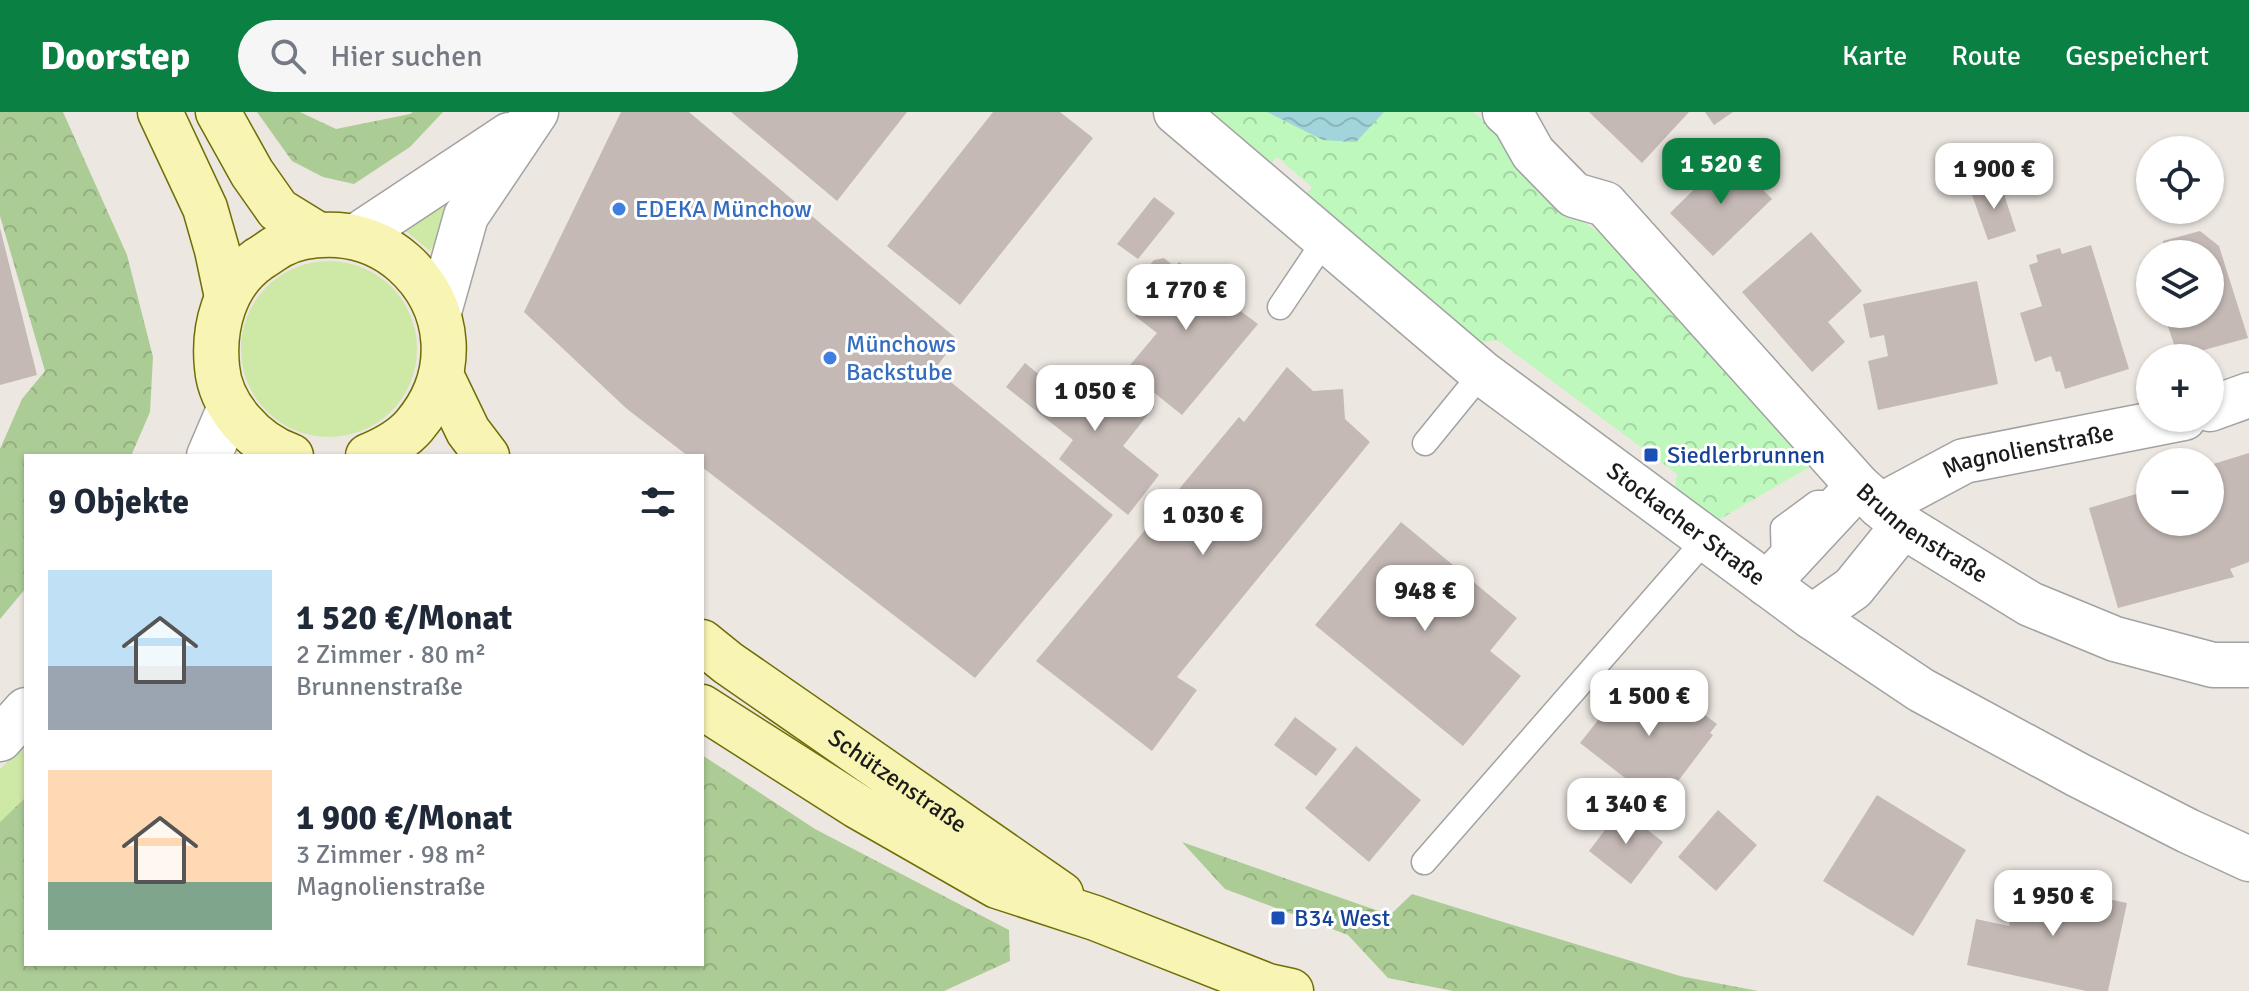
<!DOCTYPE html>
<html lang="de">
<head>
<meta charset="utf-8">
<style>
  :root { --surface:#fff; --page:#f6f6f7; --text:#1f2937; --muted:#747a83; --accent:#0b8043 }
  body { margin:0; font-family:Signika,sans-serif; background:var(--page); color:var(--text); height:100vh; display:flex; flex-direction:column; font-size:30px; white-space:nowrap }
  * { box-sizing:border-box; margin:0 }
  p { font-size:26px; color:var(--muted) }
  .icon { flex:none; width:44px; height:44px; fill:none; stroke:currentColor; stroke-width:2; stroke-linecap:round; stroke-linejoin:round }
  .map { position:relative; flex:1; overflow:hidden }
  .details { position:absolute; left:24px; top:342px; width:680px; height:512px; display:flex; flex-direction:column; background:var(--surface); border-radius:0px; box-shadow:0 2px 6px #0004 }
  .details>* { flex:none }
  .buttons { position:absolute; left:2136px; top:24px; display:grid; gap:16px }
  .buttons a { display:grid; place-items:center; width:88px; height:88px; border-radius:50%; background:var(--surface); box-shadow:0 2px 6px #0004; font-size:40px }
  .price { position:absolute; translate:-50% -68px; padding:0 18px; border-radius:16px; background:#fff; color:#222; font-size:26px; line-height:52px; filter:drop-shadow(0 2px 4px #0008) }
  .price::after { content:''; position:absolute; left:50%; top:48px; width:24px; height:18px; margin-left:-12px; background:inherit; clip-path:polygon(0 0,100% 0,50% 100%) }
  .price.current { background:var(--accent); color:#fff }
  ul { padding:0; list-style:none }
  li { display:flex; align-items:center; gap:24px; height:200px; padding:0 24px }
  li span { display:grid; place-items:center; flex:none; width:224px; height:160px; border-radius:0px; color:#555 }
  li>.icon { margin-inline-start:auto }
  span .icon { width:96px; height:96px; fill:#fffc; stroke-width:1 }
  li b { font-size:34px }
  h2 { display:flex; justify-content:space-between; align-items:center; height:96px; padding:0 24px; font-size:34px }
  header { display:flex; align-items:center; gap:48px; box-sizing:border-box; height:112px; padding:0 40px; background:var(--accent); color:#fff }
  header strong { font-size:38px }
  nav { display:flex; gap:44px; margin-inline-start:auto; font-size:28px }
  .search { width:560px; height:72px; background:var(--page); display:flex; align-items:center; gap:20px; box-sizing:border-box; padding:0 28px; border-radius:44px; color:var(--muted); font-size:30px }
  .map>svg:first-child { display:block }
  .grass { fill:#cee8a6 }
  .forest { fill:url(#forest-crowns) }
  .park { fill:url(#park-crowns) }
  .water { fill:url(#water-waves) }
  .building { fill:#c4b9b4 }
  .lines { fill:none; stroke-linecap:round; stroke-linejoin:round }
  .service-casing { stroke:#a2a2a2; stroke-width:27 }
  .minor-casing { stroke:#a2a2a2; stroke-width:47 }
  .tertiary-casing { stroke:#a2a2a2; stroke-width:47 }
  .secondary-casing { stroke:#6f6e06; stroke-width:47 }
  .service { stroke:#fff; stroke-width:24 }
  .minor { stroke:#fff; stroke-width:44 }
  .tertiary { stroke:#fff; stroke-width:44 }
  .secondary { stroke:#f8f4b3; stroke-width:44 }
  .shop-dot { fill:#3f7fe0; stroke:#fff; stroke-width:3 }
  .transit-dot { fill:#1a4fb4; stroke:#fff; stroke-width:3 }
  .labels { text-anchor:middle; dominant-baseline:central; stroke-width:6; stroke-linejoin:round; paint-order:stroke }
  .shop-label { font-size:24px; fill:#366cbe; stroke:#fff; text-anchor:start }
  .street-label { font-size:24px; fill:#1b1b1b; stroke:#fff }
  .transit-label { font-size:24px; fill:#164399; stroke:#fff; text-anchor:start }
</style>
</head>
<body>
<header>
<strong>Doorstep</strong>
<div class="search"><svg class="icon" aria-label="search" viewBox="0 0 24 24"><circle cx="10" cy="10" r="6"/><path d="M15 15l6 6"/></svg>Hier suchen</div>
<nav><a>Karte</a><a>Route</a><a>Gespeichert</a></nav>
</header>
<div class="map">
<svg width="2249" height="879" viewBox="0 0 2249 879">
  <defs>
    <pattern id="forest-crowns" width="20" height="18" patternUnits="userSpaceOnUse" patternTransform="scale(2)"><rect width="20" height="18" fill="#accc95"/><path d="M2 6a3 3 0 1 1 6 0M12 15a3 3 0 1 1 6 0" fill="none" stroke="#93af80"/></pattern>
    <pattern id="park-crowns" width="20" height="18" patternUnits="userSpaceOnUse" patternTransform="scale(2)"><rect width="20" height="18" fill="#bef8bc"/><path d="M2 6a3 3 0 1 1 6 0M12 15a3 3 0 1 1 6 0" fill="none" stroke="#a3d4a1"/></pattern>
    <pattern id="water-waves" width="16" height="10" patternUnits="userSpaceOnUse" patternTransform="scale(2)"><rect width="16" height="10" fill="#a1d4db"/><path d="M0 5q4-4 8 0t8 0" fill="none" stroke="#8ab5bb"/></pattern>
  </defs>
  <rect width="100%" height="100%" fill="#ede7e1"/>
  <!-- grass -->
  <path class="grass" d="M 470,62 L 476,68 L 430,139 L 406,119 Z
    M241 237a88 88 0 1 1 176 0a88 88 0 1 1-176 0Z
    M 26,632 L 26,685 L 0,710 L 0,657 Z"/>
  <!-- forest -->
  <path class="forest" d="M 0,0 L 63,0 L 127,143 L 153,245 L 150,300 L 131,344 L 26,344 L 26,476 L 0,507 L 0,337 L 22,287 L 45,259 L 0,104 Z
    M 257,0 L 300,0 L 336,17 L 410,2 L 413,0 L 443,0 L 410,35 L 354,72 L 323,65 L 292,49 Z
    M 702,643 L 815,717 L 1009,818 L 1010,849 L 944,879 L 0,879 L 0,710 L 26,685 L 26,852 L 702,852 Z
    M 1182,730 L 1390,803 L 1412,782 L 1680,864 L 1758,879 L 1453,879 L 1388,866 L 1348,823 L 1225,777 Z"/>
  <!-- park -->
  <path class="park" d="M 1205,0 L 1473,0 L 1502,23 L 1567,98 L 1612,130 L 1811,354 L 1715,410 L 1674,383 L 1677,362 L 1497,228 L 1480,231 L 1299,90 L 1312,75 L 1277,45 L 1264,59 Z"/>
  <!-- water -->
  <path class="water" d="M 1267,0 L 1384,0 L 1356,30 L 1323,28 Z"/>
  <!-- building -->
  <path class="building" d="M 621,0 L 689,0 L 957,227 L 935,257 L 1113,403 L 975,566 L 702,355 L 702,344 L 688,344 L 627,297 L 524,200 Z
    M 731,0 L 907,0 L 837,89 Z
    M 993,0 L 1060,0 L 1093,26 L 960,193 L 887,134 Z
    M 1589,0 L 1689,0 L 1642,51 Z
    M 1705,0 L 1733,0 L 1714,13 Z
    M 1729,43 L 1772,87 L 1713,144 L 1670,101 Z
    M 1960,60 L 1964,70 L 1949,76 L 1945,65 Z
    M 2000,70 L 2016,119 L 1988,128 L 1971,80 Z
    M 1154,85 L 1175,101 L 1138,147 L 1117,132 Z
    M 0,116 L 37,263 L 0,273 Z
    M 2200,119 L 2219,134 L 2248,226 L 2178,245 L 2164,202 L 2210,202 L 2210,142 L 2163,142 L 2163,129 Z
    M 1811,120 L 1862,179 L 1828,210 L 1845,230 L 1812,260 L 1742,180 Z
    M 2091,133 L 2129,257 L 2065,277 L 2060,259 L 2056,260 L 2051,244 L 2035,250 L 2020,201 L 2042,194 L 2029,153 L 2038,150 L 2036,143 L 2060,136 L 2062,142 Z
    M 1164,146 L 1175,155 L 1179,150 L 1203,169 L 1213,164 L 1234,180 L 1231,192 L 1258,212 L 1182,303 L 1126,258 L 1157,221 L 1135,204 L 1149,185 L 1138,177 L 1139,166 L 1154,148 Z
    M 1977,169 L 1998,272 L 1878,298 L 1868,249 L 1888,244 L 1884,223 L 1870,226 L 1863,192 Z
    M 1025,251 L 1080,296 L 1108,259 L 1154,295 L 1123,334 L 1159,363 L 1128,403 L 1059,347 L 1073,328 L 1006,275 Z
    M 1287,255 L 1313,279 L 1343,277 L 1345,307 L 1370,330 L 1177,565 L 1197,578 L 1152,639 L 1036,549 L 1239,305 L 1244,310 Z
    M 2249,341 L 2249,450 L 2230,457 L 2234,465 L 2118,496 L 2089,396 L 2143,380 L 2150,410 L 2210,410 L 2210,353 Z
    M 1401,410 L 1517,506 L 1490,539 L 1521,564 L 1463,634 L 1315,513 Z
    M 1636,560 L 1693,604 L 1697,597 L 1717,612 L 1710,621 L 1713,623 L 1660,693 L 1580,631 Z
    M 1295,605 L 1337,637 L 1316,664 L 1274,633 Z
    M 1356,634 L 1421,688 L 1369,750 L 1305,696 Z
    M 1877,683 L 1966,738 L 1913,824 L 1823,769 Z
    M 1621,697 L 1663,730 L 1631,772 L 1589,739 Z
    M 1718,698 L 1757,733 L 1716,779 L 1678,745 Z
    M 2019,768 L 2127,791 L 2108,879 L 2086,879 L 1967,853 L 1976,807 L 2009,814 Z"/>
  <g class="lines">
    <!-- service casing -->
    <g class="service-casing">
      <path id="service" d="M 1280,195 L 1325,128
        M 1425,331 L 1482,261
        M 1784,454 L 1783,416 L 1817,391 L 1828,391
        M 1424,750 L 1706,427"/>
    </g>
    <!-- minor casing -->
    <g class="minor-casing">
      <g id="minor">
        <path id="s1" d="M 1176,0 L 1482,261 L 1812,505 L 1921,578 L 2078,663 L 2188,719 L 2249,747"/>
        <path id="s2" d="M 1505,0 L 1515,9 L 1533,41 L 1574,83 L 1605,92 L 1858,374 L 1903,414 L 2030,492 L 2115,527 L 2213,553 L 2249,553"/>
        <path d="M 355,125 L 509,23"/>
        <path d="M 439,200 L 466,104 L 536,0"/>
        <path d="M 2210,297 L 2249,283"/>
        <path id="s3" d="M 1880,394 L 1964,349 L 2184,306"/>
        <path d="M 1767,472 L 1858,374"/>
        <path d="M 1812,505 L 1853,476 L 1903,414"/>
      </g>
    </g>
    <!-- tertiary casing -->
    <g class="tertiary-casing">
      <path id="tertiary" d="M 209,344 L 230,295
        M 0,627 L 26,598"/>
    </g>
    <!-- secondary casing -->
    <g class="secondary-casing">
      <g id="secondary">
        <path d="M 160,0 L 205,96 L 217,138 L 227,185"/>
        <path d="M 218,0 L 252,61 L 278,98 L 317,122"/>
        <path d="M 441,263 L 468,319 L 487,344"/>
        <path d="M 291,344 C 255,332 220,294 217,255 C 213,216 224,171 259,147 C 266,143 272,138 279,134 C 297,124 319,122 338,123 C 363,125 386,135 404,151 C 453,195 457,264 414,314 C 402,328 385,337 368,344"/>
        <path id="s4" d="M 702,530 L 728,551 L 1061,782"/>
        <path d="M 702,595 L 857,694 L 997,774 L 1095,806 L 1268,874 L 1291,879"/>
      </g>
    </g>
    <!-- service -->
    <use href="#service" class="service"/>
    <!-- minor -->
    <use href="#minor" class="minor"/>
    <!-- tertiary -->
    <use href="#tertiary" class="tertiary"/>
    <!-- secondary -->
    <use href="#secondary" class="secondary"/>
  </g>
  <!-- markers -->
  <g class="shop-dot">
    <circle cx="619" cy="97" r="8"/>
    <circle cx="830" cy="246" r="8"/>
  </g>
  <g class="transit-dot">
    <rect x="1643" y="335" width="16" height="16" rx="4"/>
    <rect x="1270" y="798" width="16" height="16" rx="4"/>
  </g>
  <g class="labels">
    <!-- shop labels -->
    <g class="shop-label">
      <text x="635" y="97">EDEKA Münchow</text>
      <text x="846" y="232">Münchows<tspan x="846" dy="28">Backstube</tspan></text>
    </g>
    <!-- street labels -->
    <g class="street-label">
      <text stroke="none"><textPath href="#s3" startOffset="160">Magnolienstraße</textPath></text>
      <text stroke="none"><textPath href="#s1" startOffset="656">Stockacher Straße</textPath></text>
      <text stroke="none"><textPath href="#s2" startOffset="600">Brunnenstraße</textPath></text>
      <text stroke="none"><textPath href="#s4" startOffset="240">Schützenstraße</textPath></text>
    </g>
    <!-- transit labels -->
    <g class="transit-label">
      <text x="1667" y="343">Siedlerbrunnen</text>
      <text x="1294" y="806">B34 West</text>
    </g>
  </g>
</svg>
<div class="buttons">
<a><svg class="icon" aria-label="locate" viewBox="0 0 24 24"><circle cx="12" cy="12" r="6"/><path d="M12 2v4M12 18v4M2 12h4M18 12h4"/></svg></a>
<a><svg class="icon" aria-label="layers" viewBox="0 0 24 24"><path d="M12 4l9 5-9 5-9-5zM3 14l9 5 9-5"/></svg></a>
<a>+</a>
<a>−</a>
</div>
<b class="price current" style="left:1721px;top:94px">1 520 €</b>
<b class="price" style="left:1994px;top:99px">1 900 €</b>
<b class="price" style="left:1186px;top:220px">1 770 €</b>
<b class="price" style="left:1095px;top:321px">1 050 €</b>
<b class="price" style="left:1203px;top:445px">1 030 €</b>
<b class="price" style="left:1425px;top:521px">948 €</b>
<b class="price" style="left:1649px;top:626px">1 500 €</b>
<b class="price" style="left:1626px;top:734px">1 340 €</b>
<b class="price" style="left:2053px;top:826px">1 950 €</b>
<section class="details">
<h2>9 Objekte<svg class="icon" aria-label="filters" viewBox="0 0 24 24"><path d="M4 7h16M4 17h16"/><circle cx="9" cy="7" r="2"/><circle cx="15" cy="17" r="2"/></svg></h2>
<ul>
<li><span style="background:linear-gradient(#bfe0f5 60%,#9aa5b1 0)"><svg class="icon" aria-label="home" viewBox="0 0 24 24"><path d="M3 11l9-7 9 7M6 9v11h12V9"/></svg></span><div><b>1 520 €/Monat</b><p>2 Zimmer · 80 m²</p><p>Brunnenstraße</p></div></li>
<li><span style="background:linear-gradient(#ffd9b3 70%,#7fa58c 0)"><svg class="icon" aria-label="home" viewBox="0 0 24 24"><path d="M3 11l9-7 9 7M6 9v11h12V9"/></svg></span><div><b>1 900 €/Monat</b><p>3 Zimmer · 98 m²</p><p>Magnolienstraße</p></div></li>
</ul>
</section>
</div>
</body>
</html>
